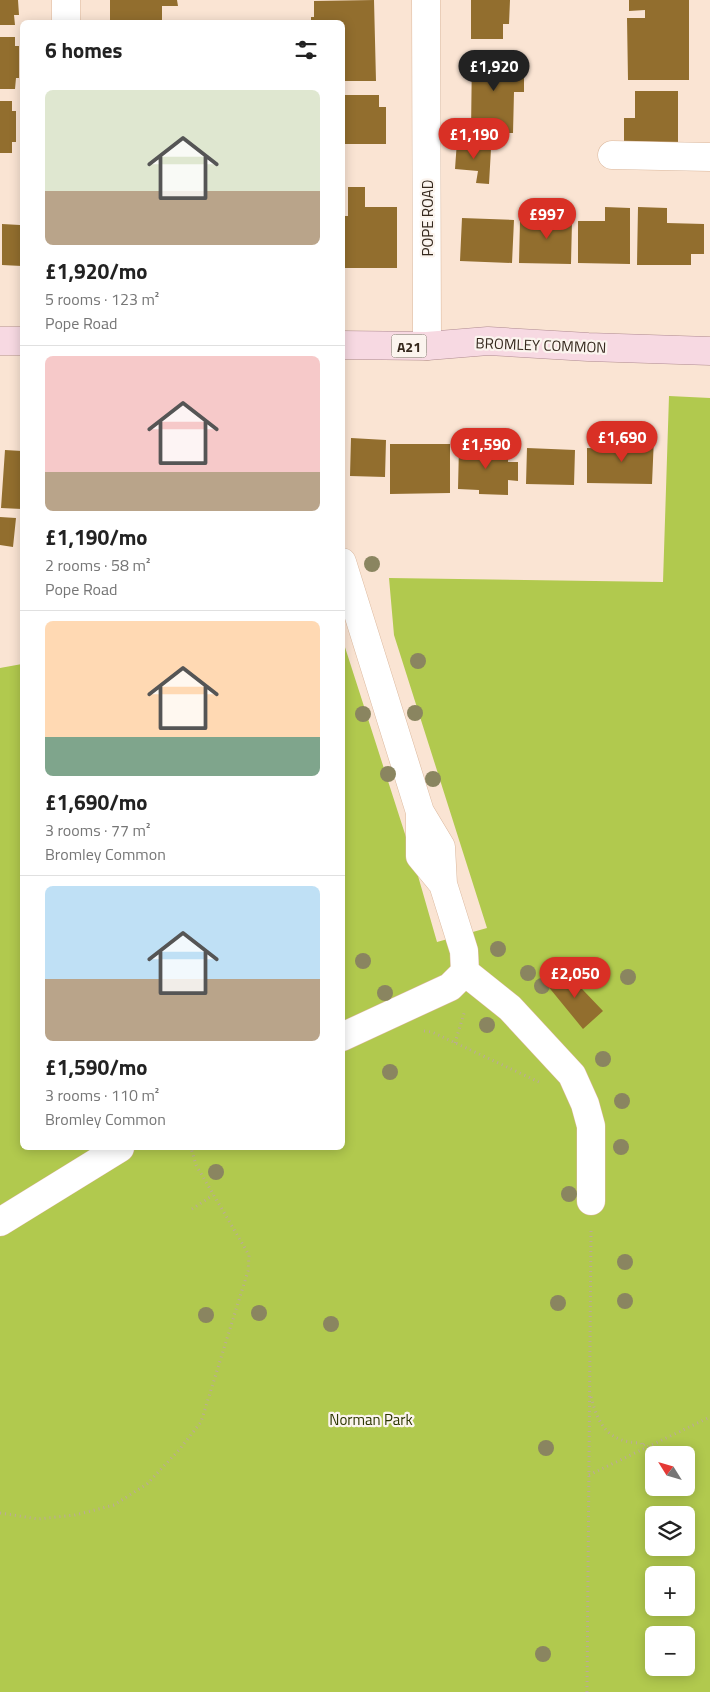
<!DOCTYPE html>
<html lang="en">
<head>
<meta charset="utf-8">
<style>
  :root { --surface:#fff; --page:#f6f6f6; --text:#222; --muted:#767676; --line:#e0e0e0; --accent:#d93025 }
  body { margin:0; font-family:"Titillium Web",sans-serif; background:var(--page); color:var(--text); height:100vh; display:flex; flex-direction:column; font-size:19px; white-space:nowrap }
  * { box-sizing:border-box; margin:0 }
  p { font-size:16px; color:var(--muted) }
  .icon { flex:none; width:28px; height:28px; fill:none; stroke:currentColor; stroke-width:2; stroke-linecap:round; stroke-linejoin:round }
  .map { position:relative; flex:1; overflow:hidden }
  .sheet { position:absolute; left:20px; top:20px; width:325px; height:1130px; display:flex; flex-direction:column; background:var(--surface); border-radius:8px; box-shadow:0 2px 12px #0003 }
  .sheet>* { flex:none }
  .needle { width:32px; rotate:307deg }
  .tools { position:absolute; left:645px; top:1446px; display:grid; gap:10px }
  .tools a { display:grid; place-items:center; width:50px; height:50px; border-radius:8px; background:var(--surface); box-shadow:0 2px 12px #0003; font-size:25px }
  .price { position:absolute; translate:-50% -42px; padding:0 11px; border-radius:18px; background:var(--accent); color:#fff; font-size:16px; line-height:32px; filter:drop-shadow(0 1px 2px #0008) }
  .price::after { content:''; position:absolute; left:50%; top:30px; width:15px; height:11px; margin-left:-8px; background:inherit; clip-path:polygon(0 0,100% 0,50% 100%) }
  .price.selected { background:#222; color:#fff }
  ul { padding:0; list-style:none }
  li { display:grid; align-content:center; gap:10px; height:265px; padding:0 25px }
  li+li { border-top:1px solid var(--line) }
  li span { display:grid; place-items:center; height:155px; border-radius:8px; color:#555 }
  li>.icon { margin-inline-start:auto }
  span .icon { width:90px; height:90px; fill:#fffc; stroke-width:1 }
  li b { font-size:21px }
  h2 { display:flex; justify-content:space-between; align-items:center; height:60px; padding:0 25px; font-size:21px }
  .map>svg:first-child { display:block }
  .green { fill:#b1c94e; fill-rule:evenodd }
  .building { fill:#926e2e }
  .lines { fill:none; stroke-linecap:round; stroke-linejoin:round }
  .minor-casing { stroke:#dbb89d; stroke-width:29 }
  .major-casing { stroke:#af8b90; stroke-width:29 }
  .path { stroke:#bca99a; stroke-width:3; stroke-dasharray:1 4; stroke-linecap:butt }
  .minor { stroke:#fff; stroke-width:28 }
  .major { stroke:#f7d9e2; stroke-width:28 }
  .tree { fill:#8a8560 }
  .labels { text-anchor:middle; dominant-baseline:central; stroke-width:4.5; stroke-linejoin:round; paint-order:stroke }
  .shield { fill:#fbf4ee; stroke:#70655c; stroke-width:1 }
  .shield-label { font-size:14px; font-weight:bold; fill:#35281d }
  .street-label { font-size:15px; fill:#35281d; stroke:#fbf4ee }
  .park-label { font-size:15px; fill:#2e3702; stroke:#fbf4ee }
</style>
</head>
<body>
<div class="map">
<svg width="710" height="1692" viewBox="0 0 710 1692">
  <rect width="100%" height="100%" fill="#fae4d3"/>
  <!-- green -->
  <path class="green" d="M 669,396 L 710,398 L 710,1692 L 0,1692 L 0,668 L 22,664 L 22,1148 L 342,1148 L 343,641 L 414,862 L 437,942 L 487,928 L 394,635 L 389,578 L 663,582 ZM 654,1455 L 686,1455 L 686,1488 L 654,1488 ZM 654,1515 L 686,1515 L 686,1548 L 654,1548 ZM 654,1575 L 686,1575 L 686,1608 L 654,1608 ZM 654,1635 L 686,1635 L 686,1668 L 654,1668 Z"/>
  <!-- building -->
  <path class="building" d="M 0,0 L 18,0 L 19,15 L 14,15 L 15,25 L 0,25 Z
    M 110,0 L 177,0 L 178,6 L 162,6 L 162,22 L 110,22 Z
    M 374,0 L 376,81 L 342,81 L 342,22 L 311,22 L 311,17 L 314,17 L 314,1 Z
    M 471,0 L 510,0 L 509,24 L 503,24 L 503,39 L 471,39 Z
    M 629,0 L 689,0 L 689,80 L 628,80 L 627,18 L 645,18 L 645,10 L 629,11 Z
    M 0,37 L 15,37 L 15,46 L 19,46 L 19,78 L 16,78 L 15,89 L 0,89 Z
    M 472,53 L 515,53 L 515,74 L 524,74 L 524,92 L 514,92 L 513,133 L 471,132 Z
    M 635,91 L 678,91 L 678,144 L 624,144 L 624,118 L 635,118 Z
    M 344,95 L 379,95 L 379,107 L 386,107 L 386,144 L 344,144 Z
    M 0,101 L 12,101 L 12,111 L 16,111 L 16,142 L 12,142 L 12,153 L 0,153 Z
    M 457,141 L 478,143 L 478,148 L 491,149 L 489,184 L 476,183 L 478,171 L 455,169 Z
    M 348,187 L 365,187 L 365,207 L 397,207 L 397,268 L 342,268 L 342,216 L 348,216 Z
    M 548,207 L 564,207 L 563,220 L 572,221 L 571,264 L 519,263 L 520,221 L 548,221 Z
    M 605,207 L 630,208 L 630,264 L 578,263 L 578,221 L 605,221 Z
    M 638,207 L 667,208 L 667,223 L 704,224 L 704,254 L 691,254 L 691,265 L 637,265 Z
    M 20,212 L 22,212 L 22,266 L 2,265 L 2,224 L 20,225 Z
    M 462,218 L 514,220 L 512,263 L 460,261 Z
    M 626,436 L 654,437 L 652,484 L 587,483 L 587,448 L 626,449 Z
    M 351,438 L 386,440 L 385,477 L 350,476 Z
    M 390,444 L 450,444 L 450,493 L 390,494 Z
    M 459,446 L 508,447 L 508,462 L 518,462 L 518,481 L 508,480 L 508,495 L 479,494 L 479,490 L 458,489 Z
    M 527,448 L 575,450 L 574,485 L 526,484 Z
    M 5,450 L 22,451 L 22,509 L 1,508 Z
    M 0,517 L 16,518 L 13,547 L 0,545 Z
    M 563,969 L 603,1011 L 583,1029 L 547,985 Z"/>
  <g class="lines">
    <!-- minor casing -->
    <g class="minor-casing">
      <path id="minor" d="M 66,0 L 66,22
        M 426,0 L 427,346
        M 612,155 L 710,157
        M 342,562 L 420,812 L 441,847 L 443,884 L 464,951 L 465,972 L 450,987 L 342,1037
        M 420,812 L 420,856 L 443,884
        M 465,972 L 510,1008 L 572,1075 L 585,1104 L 591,1126 L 591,1201
        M 0,1222 L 120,1148"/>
    </g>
    <!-- major casing -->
    <g class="major-casing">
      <path id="major" d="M 0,341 L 22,341
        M 342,345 L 427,346 L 488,341 L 588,347 L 710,351"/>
    </g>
    <!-- path -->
    <path class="path" d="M 424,1031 L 432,1032 L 539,1082
      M 455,1043 L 465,1010
      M 192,1209 L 213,1195
      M 591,1397 C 599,1427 609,1442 641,1443 L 642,1446 L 647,1442
      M 589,1475 L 710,1417
      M 0,1513 L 38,1519 L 75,1515 L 114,1505 L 147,1484 L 179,1450 L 201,1422 L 248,1271 L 249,1255 L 196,1165 L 191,1148
      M 587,1692 L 591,1227"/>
    <!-- minor -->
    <use href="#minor" class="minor"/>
    <!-- major -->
    <use href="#major" class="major"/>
  </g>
  <!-- trees -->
  <g class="tree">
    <circle cx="372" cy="564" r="8"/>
    <circle cx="418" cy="661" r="8"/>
    <circle cx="415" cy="713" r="8"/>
    <circle cx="363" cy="714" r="8"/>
    <circle cx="388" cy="774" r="8"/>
    <circle cx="433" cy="779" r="8"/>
    <circle cx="498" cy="949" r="8"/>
    <circle cx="363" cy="961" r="8"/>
    <circle cx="528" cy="973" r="8"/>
    <circle cx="628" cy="977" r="8"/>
    <circle cx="542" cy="986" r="8"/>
    <circle cx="385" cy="993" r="8"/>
    <circle cx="487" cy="1025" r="8"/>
    <circle cx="603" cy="1059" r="8"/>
    <circle cx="390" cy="1072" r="8"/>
    <circle cx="622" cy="1101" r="8"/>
    <circle cx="621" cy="1147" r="8"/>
    <circle cx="216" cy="1172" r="8"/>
    <circle cx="569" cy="1194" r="8"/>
    <circle cx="625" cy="1262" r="8"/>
    <circle cx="625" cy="1301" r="8"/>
    <circle cx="558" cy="1303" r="8"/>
    <circle cx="259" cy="1313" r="8"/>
    <circle cx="206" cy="1315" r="8"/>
    <circle cx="331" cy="1324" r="8"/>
    <circle cx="546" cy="1448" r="8"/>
    <circle cx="543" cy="1654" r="8"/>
  </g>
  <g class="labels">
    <!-- shield labels -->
    <rect class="shield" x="391.5" y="334.5" width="35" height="23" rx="4"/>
    <g class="shield-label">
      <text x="409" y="346">A21</text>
    </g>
    <!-- street labels -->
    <g class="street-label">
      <text transform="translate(427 218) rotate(-90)">POPE ROAD</text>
      <text transform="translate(541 345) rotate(2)">BROMLEY COMMON</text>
    </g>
    <!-- park labels -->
    <g class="park-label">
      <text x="371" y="1419">Norman Park</text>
    </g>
  </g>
</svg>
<div class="tools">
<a><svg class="needle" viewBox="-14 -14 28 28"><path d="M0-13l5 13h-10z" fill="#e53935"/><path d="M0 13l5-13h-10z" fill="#767676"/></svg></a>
<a><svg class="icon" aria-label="layers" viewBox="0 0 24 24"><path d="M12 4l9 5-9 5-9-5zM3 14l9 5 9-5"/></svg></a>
<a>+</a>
<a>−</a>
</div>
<b class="price selected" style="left:494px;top:92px">£1,920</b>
<b class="price" style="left:474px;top:160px">£1,190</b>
<b class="price" style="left:547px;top:240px">£997</b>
<b class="price" style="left:622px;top:463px">£1,690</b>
<b class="price" style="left:486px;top:470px">£1,590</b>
<b class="price" style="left:575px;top:999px">£2,050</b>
<section class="sheet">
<h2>6 homes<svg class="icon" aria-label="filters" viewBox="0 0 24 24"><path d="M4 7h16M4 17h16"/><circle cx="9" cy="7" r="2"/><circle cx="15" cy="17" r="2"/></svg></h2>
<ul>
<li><span style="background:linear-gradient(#dfe7d0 65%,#b9a48a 0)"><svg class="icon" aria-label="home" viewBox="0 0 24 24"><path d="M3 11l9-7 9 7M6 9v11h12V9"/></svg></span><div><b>£1,920/mo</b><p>5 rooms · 123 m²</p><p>Pope Road</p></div></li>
<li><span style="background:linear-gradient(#f6c9c9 75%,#b9a48a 0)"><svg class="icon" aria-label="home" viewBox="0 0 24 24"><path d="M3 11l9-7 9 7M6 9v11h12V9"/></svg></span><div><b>£1,190/mo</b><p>2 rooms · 58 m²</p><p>Pope Road</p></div></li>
<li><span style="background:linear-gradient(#ffd9b3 75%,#7fa58c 0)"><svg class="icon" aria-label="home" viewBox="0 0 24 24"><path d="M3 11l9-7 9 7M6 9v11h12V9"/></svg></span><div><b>£1,690/mo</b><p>3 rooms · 77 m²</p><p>Bromley Common</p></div></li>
<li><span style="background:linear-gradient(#bfe0f5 60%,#b9a48a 0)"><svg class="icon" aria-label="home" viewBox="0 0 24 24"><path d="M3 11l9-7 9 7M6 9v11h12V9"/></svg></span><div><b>£1,590/mo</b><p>3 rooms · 110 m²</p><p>Bromley Common</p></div></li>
</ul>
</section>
</div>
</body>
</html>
